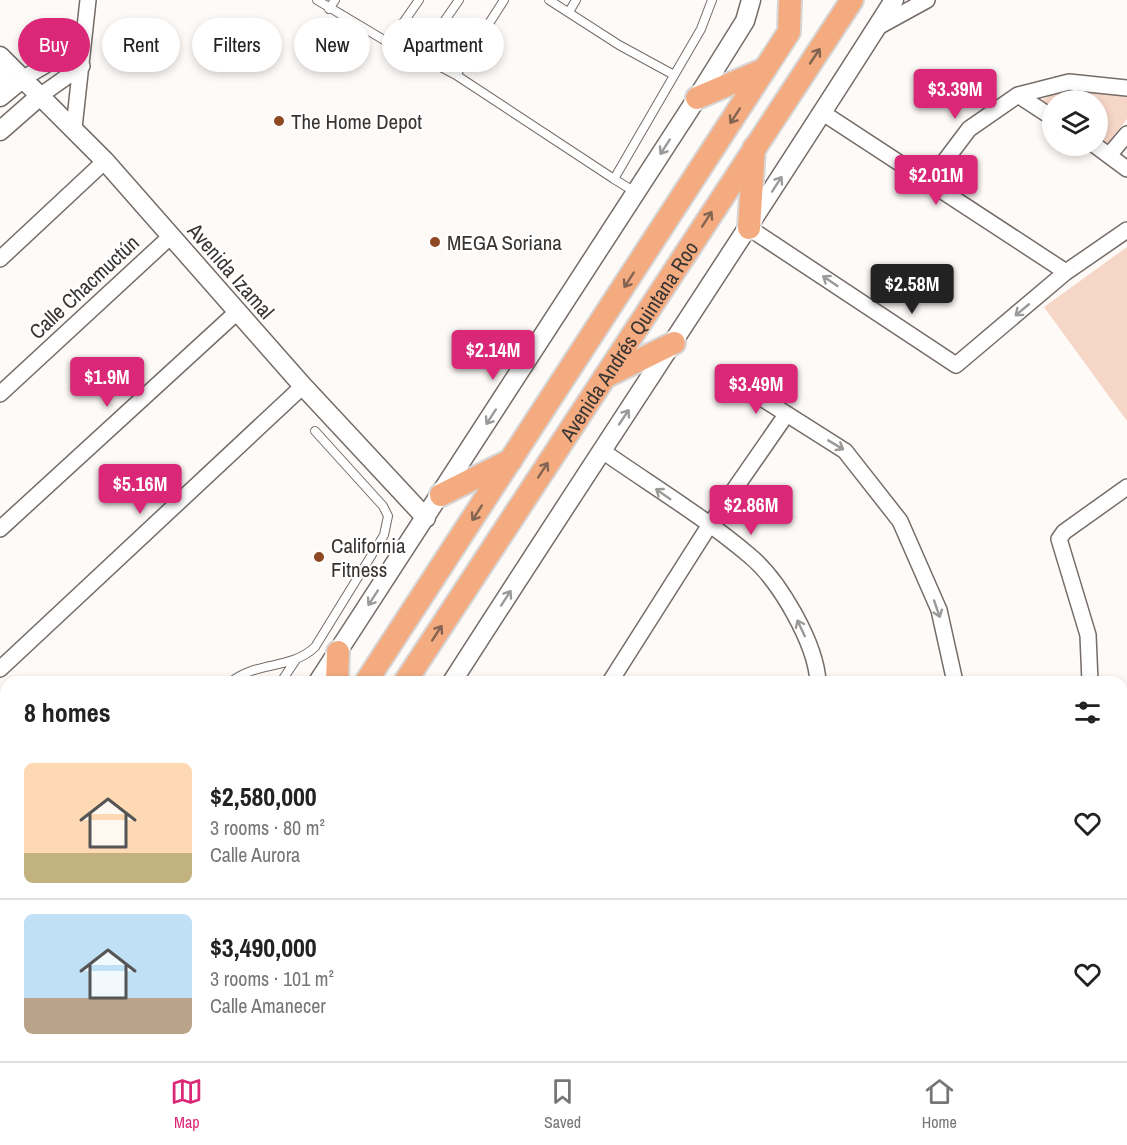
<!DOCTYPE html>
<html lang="en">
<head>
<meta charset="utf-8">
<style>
  :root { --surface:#fff; --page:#f2f2f2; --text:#222; --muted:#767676; --line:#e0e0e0; --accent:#db2777 }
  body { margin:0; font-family:"Archivo Narrow",sans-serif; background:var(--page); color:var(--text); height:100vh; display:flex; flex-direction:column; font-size:22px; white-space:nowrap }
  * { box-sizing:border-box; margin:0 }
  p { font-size:20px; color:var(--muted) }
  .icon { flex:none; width:33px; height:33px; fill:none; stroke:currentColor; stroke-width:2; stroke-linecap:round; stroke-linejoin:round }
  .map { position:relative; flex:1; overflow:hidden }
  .side { position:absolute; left:0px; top:676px; width:1128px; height:386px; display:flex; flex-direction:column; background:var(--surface); border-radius:18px 18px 0 0; box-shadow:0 3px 9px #0003 }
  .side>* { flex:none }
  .hud { position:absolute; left:18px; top:18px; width:600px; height:54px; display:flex; gap:12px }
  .fabs { position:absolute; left:1042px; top:90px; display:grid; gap:12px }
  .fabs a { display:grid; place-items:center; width:66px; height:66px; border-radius:50%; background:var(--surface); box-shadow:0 3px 9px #0003; font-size:30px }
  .price { position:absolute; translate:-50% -51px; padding:0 14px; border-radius:6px; background:var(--accent); color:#fff; font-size:20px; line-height:39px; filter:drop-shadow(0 2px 3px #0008) }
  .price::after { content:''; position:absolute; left:50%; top:36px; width:18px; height:14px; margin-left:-9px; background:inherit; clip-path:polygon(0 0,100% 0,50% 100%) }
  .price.current { background:#222; color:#fff }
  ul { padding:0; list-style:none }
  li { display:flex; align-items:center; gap:18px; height:150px; padding:0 24px }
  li+li { border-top:2px solid var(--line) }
  li span { display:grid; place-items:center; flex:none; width:168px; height:120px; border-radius:9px; color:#555 }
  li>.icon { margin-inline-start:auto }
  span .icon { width:72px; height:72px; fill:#fffc; stroke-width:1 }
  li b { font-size:26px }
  h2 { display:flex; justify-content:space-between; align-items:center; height:72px; padding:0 24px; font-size:26px }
  .tag { padding:0 21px; border-radius:27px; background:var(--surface); box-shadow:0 3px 9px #0003; font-size:21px; line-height:54px }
  .tag.current { background:var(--accent); color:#fff }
  .tab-bar { display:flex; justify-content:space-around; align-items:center; height:84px; border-top:2px solid var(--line); background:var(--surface); font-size:16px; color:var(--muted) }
  .tab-bar a { display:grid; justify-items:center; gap:3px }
  .tab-bar .current { color:var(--accent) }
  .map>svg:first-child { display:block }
  .green { fill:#f6d6c7 }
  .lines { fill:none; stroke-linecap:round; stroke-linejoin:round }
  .service-casing { stroke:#756c68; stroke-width:10 }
  .minor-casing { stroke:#756c68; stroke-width:18 }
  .tertiary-casing { stroke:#756c68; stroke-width:21 }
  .primary-casing { stroke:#d7d6d6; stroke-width:26 }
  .service { stroke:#fff; stroke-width:8 }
  .minor { stroke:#fff; stroke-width:15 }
  .tertiary { stroke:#fff; stroke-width:18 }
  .primary { stroke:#f4ab80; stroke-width:22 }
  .oneway { stroke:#836451 }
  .oneway2 { stroke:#9c9a98 }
  .poi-dot { fill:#8e4822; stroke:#fff; stroke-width:2 }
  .labels { text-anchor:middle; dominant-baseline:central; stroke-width:4.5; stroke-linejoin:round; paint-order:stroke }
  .poi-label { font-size:21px; fill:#383432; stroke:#fff; text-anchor:start }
  .street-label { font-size:21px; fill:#383432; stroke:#fff }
</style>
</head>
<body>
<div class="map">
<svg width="1127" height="1061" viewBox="0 0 1127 1061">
  <rect width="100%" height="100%" fill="#fefaf8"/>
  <!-- green -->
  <path class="green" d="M 1064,90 L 1104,90 L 1127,94 L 1127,119 L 1108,143 L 1098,137 L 1098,100 L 1053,100 L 1053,108 L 1041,100 Z
    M 1127,247 L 1127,421 L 1044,307 Z"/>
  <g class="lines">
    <!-- service casing -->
    <g class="service-casing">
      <path id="service" d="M 317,0 L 389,43 L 419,0
        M 459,0 L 420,56 L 456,75 L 614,179 L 701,29 L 712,0
        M 549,0 L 619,45 L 674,75
        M 329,9 L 335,0
        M 569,12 L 576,0
        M 389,43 L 420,56
        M 456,75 L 504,0
        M 614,179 L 635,192
        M 231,682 C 256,661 291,670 315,647 L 384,535 L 388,516 L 383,506 L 315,431
        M 281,682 L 295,661
        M 0,892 L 6,887
        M 32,1061 L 36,1056"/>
    </g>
    <!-- minor casing -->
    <g class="minor-casing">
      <path id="minor" d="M 876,28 L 927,0
        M 22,79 L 83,43
        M 0,83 L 5,62
        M 41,95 L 82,66
        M 1018,95 L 1053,118
        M 823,113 L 1066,272
        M 74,128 L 88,0
        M 1096,146 L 1127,169
        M 1110,154 L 1127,134
        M 929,182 L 969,129 L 1018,95 L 1069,82 L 1127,88
        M 749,228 L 956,365 L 1066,272 L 1127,230
        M 0,259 L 105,161
        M 744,387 L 845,451 L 900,521 L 939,610 L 955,682
        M 0,394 L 171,236
        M 601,450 C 651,485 704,517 750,556 C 780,581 816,644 818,682
        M 0,529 L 237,312
        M 0,669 L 303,386
        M 610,682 L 709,526 L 786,415
        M 1090,682 L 1088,635 L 1059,539 L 1064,532 L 1127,487
        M 1122,951 L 1127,951
        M 1122,1037 L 1127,1037
        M 337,1056 L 345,1061
        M 989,1056 L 989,1061
        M 474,1061 L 477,1056
        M 601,1061 L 604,1056
        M 711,1061 L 714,1056
        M 936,1061 L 936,1056"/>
    </g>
    <!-- tertiary casing -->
    <g class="tertiary-casing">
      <path id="tertiary" d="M 0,56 L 105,161 L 303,386 L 426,518
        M 0,97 L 22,79
        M 0,131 L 41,95
        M 318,682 L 697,98 L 745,21 L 751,0
        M 452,682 C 598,454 749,229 894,0
        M 1122,838 L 1127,838
        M 1122,863 L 1127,863
        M 205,1061 L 208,1056"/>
    </g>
    <!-- primary casing -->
    <g class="primary-casing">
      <g id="primary">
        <path d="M 697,98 L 765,69"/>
        <path d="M 749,228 L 754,148"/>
        <path d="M 605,377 L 674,343"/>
        <path d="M 441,495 L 511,460"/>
        <path d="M 337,682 L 338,652"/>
        <path d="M 366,682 L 789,32 L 790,0"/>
        <path id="s1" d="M 405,682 L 852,0"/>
        <path d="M 79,1061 L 88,1056"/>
        <path d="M 120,1061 L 123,1056"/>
        <path d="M 159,1061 L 162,1056"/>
      </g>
    </g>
    <!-- service -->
    <use href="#service" class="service"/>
    <!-- minor -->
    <use href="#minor" class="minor"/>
    <!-- tertiary -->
    <use href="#tertiary" class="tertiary"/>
    <!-- primary -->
    <use href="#primary" class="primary"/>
  </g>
  <!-- one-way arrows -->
  <defs><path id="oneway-shaft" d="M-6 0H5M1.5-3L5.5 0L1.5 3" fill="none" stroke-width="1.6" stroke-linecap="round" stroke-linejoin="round" transform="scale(1.5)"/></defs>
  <g class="oneway">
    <use href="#oneway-shaft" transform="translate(815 56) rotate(-56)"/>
    <use href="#oneway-shaft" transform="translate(735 116) rotate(123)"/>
    <use href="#oneway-shaft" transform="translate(707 219) rotate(-57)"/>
    <use href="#oneway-shaft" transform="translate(629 280) rotate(123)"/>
    <use href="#oneway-shaft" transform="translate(543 470) rotate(-57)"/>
    <use href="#oneway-shaft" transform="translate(477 513) rotate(123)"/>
    <use href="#oneway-shaft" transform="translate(437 633) rotate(-57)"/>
  </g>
  <g class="oneway2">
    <use href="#oneway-shaft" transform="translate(665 147) rotate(123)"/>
    <use href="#oneway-shaft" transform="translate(777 184) rotate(-57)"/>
    <use href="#oneway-shaft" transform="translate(830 281) rotate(-146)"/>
    <use href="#oneway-shaft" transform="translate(1022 310) rotate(140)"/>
    <use href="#oneway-shaft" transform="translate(491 417) rotate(123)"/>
    <use href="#oneway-shaft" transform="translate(624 417) rotate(-56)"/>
    <use href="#oneway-shaft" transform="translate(836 445) rotate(31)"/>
    <use href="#oneway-shaft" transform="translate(663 494) rotate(-145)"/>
    <use href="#oneway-shaft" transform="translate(373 598) rotate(123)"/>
    <use href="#oneway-shaft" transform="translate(506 598) rotate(-57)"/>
    <use href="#oneway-shaft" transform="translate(937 609) rotate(71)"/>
    <use href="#oneway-shaft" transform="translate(801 628) rotate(-115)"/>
  </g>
  <!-- markers -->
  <g class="poi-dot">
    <circle cx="279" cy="121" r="6"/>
    <circle cx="435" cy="242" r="6"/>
    <circle cx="319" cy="557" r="6"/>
  </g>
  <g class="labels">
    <!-- poi labels -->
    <g class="poi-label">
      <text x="291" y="121">The Home Depot</text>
      <text x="447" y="242">MEGA Soriana</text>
      <text x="331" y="545">California<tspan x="331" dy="24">Fitness</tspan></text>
    </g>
    <!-- street labels -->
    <g class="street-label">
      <text transform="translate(231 271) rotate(49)">Avenida Izamal</text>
      <text transform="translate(84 287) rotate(-43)">Calle Chacmuctún</text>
      <text stroke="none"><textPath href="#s1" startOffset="408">Avenida Andrés Quintana Roo</textPath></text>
    </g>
  </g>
</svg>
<div class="fabs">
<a><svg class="icon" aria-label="layers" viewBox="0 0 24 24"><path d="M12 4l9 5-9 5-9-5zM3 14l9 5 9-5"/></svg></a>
</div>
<b class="price" style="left:955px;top:120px">$3.39M</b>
<b class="price" style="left:936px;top:206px">$2.01M</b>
<b class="price current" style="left:912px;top:315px">$2.58M</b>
<b class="price" style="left:493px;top:381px">$2.14M</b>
<b class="price" style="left:107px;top:408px">$1.9M</b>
<b class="price" style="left:756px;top:415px">$3.49M</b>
<b class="price" style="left:140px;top:515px">$5.16M</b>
<b class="price" style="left:751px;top:536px">$2.86M</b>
<div class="hud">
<a class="tag current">Buy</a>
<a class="tag">Rent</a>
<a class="tag">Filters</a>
<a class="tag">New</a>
<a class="tag">Apartment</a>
</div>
<section class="side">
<h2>8 homes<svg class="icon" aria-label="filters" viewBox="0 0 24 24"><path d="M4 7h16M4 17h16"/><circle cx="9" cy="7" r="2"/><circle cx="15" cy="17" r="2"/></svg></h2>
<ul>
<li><span style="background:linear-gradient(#ffd9b3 75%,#c2b280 0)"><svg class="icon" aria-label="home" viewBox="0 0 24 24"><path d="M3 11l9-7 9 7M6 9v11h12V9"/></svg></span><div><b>$2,580,000</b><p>3 rooms · 80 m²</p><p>Calle Aurora</p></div><svg class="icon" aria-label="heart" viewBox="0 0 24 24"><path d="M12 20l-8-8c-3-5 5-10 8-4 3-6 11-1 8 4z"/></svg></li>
<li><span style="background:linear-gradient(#bfe0f5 70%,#b9a48a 0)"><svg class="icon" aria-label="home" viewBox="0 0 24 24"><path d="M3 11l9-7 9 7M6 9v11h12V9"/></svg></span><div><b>$3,490,000</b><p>3 rooms · 101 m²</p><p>Calle Amanecer</p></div><svg class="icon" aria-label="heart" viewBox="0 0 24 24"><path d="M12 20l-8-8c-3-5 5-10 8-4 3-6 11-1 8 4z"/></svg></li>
</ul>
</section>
</div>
<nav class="tab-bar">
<a class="current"><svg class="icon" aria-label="map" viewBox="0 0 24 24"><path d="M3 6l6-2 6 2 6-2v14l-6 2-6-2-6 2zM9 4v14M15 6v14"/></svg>Map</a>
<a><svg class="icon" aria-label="saved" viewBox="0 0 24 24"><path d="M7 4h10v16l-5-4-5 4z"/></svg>Saved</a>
<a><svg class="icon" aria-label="home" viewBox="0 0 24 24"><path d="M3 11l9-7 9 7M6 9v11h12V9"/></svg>Home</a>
</nav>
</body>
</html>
